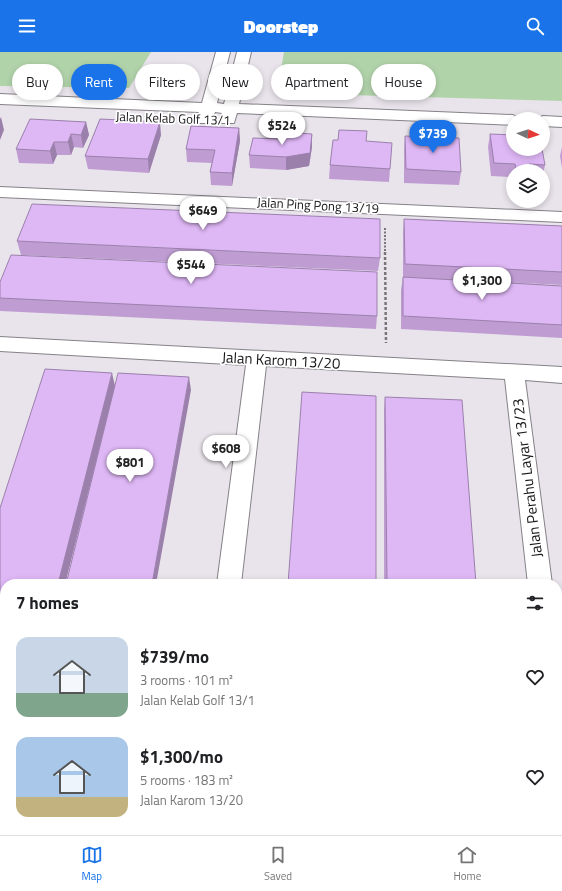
<!DOCTYPE html>
<html lang="en">
<head>
<meta charset="utf-8">
<style>
  :root { --surface:#fff; --page:#f2f2f2; --text:#202124; --muted:#757577; --line:#e0e0e0; --accent:#1a73e8 }
  body { margin:0; font-family:"Titillium Web",sans-serif; background:var(--page); color:var(--text); height:100vh; display:flex; flex-direction:column; font-size:15px; white-space:nowrap }
  * { box-sizing:border-box; margin:0 }
  p { font-size:13px; color:var(--muted) }
  .icon { flex:none; width:22px; height:22px; fill:none; stroke:currentColor; stroke-width:2; stroke-linecap:round; stroke-linejoin:round }
  .map { position:relative; flex:1; overflow:hidden }
  .drawer { position:absolute; left:0px; top:527px; width:562px; height:256px; display:flex; flex-direction:column; background:var(--surface); border-radius:16px 16px 0 0; box-shadow:0 2px 6px #0003 }
  .drawer>* { flex:none }
  .top-card { position:absolute; left:12px; top:12px; width:538px; height:36px; display:flex; gap:8px }
  .needle { width:26px; rotate:94deg }
  .tools { position:absolute; left:506px; top:60px; display:grid; gap:8px }
  .tools a { display:grid; place-items:center; width:44px; height:44px; border-radius:50%; background:var(--surface); box-shadow:0 2px 6px #0003; font-size:20px }
  .price { position:absolute; translate:-50% -34px; padding:0 9px; border-radius:14px; background:#fff; color:#222; font-size:13px; line-height:26px; filter:drop-shadow(0 1px 2px #0008) }
  .price::after { content:''; position:absolute; left:50%; top:24px; width:12px; height:9px; margin-left:-6px; background:inherit; clip-path:polygon(0 0,100% 0,50% 100%) }
  .price.active { background:var(--accent); color:#fff }
  ul { padding:0; list-style:none }
  li { display:flex; align-items:center; gap:12px; height:100px; padding:0 16px }
  li span { display:grid; place-items:center; flex:none; width:112px; height:80px; border-radius:12px; color:#555 }
  li>.icon { margin-inline-start:auto }
  span .icon { width:48px; height:48px; fill:#fffc; stroke-width:1 }
  li b { font-size:17px }
  h2 { display:flex; justify-content:space-between; align-items:center; height:48px; padding:0 16px; font-size:17px }
  .tag { padding:0 14px; border-radius:18px; background:var(--surface); box-shadow:0 2px 6px #0003; font-size:14px; line-height:36px }
  .tag.active { background:var(--accent); color:#fff }
  header { display:flex; justify-content:space-between; align-items:center; height:52px; padding:0 16px; background:var(--accent); color:#fff; font-size:18px; font-weight:800 }
  .dock { display:flex; justify-content:space-around; align-items:center; height:56px; border-top:1px solid var(--line); background:var(--surface); font-size:11px; color:var(--muted) }
  .dock a { display:grid; justify-items:center; gap:2px }
  .dock .active { color:var(--accent) }
  .map>svg:first-child { display:block }
  .green { fill:#b1d3aa }
  .lines { fill:none; stroke-linecap:round; stroke-linejoin:round }
  .minor-casing { stroke:#858187; stroke-width:2 }
  .path-far1 { stroke:#787579; stroke-width:2; stroke-dasharray:2 1.5; stroke-linecap:butt }
  .path { stroke:#787579; stroke-width:2.5; stroke-dasharray:3 2; stroke-linecap:butt }
  .minor { fill:#fff; fill-rule:evenodd }
  .wall { fill:#bf9dd3 }
  .shaded-wall { fill:#9b80ac }
  .building { fill:#deb7f5; stroke:#9b80ac }
  .labels { text-anchor:middle; dominant-baseline:central; stroke-width:3.5; stroke-linejoin:round; paint-order:stroke }
  .far-street-label { font-size:13px; fill:#191719; stroke:#fff }
  .street-label { font-size:15px; fill:#191719; stroke:#fff }
</style>
</head>
<body>
<header><svg class="icon" aria-label="menu" viewBox="0 0 24 24"><path d="M4 6h16M4 12h16M4 18h16"/></svg>Doorstep<svg class="icon" aria-label="search" viewBox="0 0 24 24"><circle cx="10" cy="10" r="6"/><path d="M15 15l6 6"/></svg></header>
<div class="map">
<svg width="562" height="783" viewBox="0 0 562 783">
  <rect width="100%" height="100%" fill="#e9e4eb"/>
  <!-- green -->
  <path class="green" d="M 0,0 L 151,0 L 129,36 L 0,34 Z
    M 284,0 L 562,0 L 562,49 L 277,41 Z"/>
  <g class="lines">
    <!-- minor casing -->
    <g class="minor-casing">
      <path id="minor" d="M 216,0 L 230,0 L 217,51 L 224,52 L 237,0 L 251,0 L 239,52 L 513,63 L 520,67 L 513,67 L 513,73 L 237,61 L 234,71 L 222,71 L 220,68 L 222,61 L 215,60 L 211,71 L 199,71 L 197,68 L 199,60 L 0,52 L 0,42 L 202,51 Z
        M 543,64 L 562,65 L 562,75 L 543,74 L 543,67 L 537,67 Z
        M 0,135 L 562,160 L 562,170 L 0,145 Z
        M 0,285 L 562,315 L 562,331 L 525,328 L 552,532 L 528,532 L 505,327 L 266,314 L 241,532 L 217,532 L 246,313 L 0,299 Z
        M 0,636 L 5,636 L 5,662 L 0,662 Z
        M 557,656 L 562,658 L 562,724 L 557,722 Z
        M 184,778 L 214,778 L 213,783 L 183,783 Z"/>
    </g>
    <!-- path-far1 -->
    <path class="path-far1" d="M 385,176 L 385,201"/>
    <!-- path -->
    <path class="path" d="M 385,200 L 386,291"/>
    <!-- minor -->
    <use href="#minor" class="minor"/>
  </g>
  <!-- wall -->
  <path class="wall" d="M 86,70 L 89,83 L 83,96 L 74,95 L 71,103 L 57,103 L 53,112 L 19,111 L 16,97 Z
    M 239,76 L 240,89 L 232,134 L 211,133 L 210,120 L 212,111 L 187,110 L 186,97 Z
    M 490,82 L 545,113 L 543,122 L 543,119 L 513,119 L 513,130 L 512,125 L 491,124 L 488,95 Z
    M 161,83 L 149,121 L 88,117 L 85,104 Z
    M 405,84 L 461,120 L 459,133 L 404,131 L 404,97 Z
    M 366,89 L 390,117 L 389,130 L 329,127 L 330,113 Z
    M 312,95 L 309,114 L 286,118 L 250,116 L 249,103 Z
    M 562,95 L 562,116 L 560,104 Z
    M 404,167 L 562,174 L 562,233 L 505,230 L 562,234 L 562,286 L 401,277 L 401,238 L 403,225 L 403,180 Z
    M 17,189 L 380,206 L 378,219 L 21,203 Z
    M 0,230 L 377,264 L 376,277 L 0,259 Z
    M 115,334 L 65,532 L 5,532 L 5,636 L 0,636 L 0,456 Z
    M 385,345 L 476,532 L 384,532 L 384,358 Z
    M 384,778 L 495,778 L 496,783 L 384,783 Z"/>
  <!-- shaded-wall -->
  <path class="shaded-wall" d="M 1,65 L 4,78 L 0,88 L 0,67 Z
    M 86,70 L 89,83 L 83,96 L 81,83 Z
    M 160,70 L 161,83 L 149,121 L 148,107 Z
    M 239,76 L 240,89 L 232,134 L 232,121 Z
    M 71,82 L 74,95 L 71,103 L 68,90 Z
    M 312,82 L 312,95 L 309,114 L 286,118 L 286,105 Z
    M 54,90 L 57,103 L 53,112 L 50,99 Z
    M 112,321 L 115,334 L 65,532 L 58,532 Z
    M 189,325 L 191,338 L 156,532 L 152,532 Z
    M 5,732 L 5,765 L 0,783 L 0,751 Z
    M 108,778 L 114,778 L 113,783 L 108,783 Z"/>
  <!-- building -->
  <path class="building" d="M 30,67 L 86,70 L 81,83 L 71,82 L 68,90 L 54,90 L 50,99 L 16,97 Z
    M 100,67 L 160,70 L 148,107 L 85,104 Z
    M 191,74 L 239,76 L 232,121 L 210,120 L 215,98 L 186,97 Z
    M 339,78 L 367,79 L 366,89 L 392,91 L 390,117 L 330,113 L 333,88 L 338,88 Z
    M 283,80 L 312,82 L 310,101 L 286,105 L 249,103 L 253,86 L 282,87 Z
    M 490,82 L 513,83 L 513,97 L 542,97 L 545,113 L 529,112 L 530,118 L 516,117 L 515,112 L 494,111 Z
    M 405,84 L 459,86 L 461,120 L 406,117 Z
    M 32,152 L 380,167 L 380,206 L 17,189 Z
    M 404,167 L 562,174 L 562,220 L 405,212 Z
    M 11,203 L 377,220 L 377,264 L 0,246 L 0,230 Z
    M 403,225 L 562,234 L 562,273 L 403,264 Z
    M 45,317 L 112,321 L 58,532 L 5,532 L 5,626 L 0,626 L 0,456 Z
    M 118,321 L 189,325 L 152,532 L 66,532 Z
    M 302,340 L 376,344 L 376,532 L 288,532 Z
    M 385,345 L 462,348 L 476,532 L 387,532 Z
    M 0,667 L 5,667 L 5,732 L 0,751 Z
    M 5,776 L 5,778 L 108,778 L 108,783 L 3,783 Z
    M 270,778 L 376,778 L 376,783 L 269,783 Z
    M 386,778 L 495,778 L 496,783 L 386,783 Z"/>
  <g class="labels">
    <!-- far-street labels -->
    <g class="far-street-label">
      <text transform="translate(173 66) rotate(2)">Jalan Kelab Golf 13/1</text>
      <text transform="translate(318 153) rotate(3)">Jalan Ping Pong 13/19</text>
    </g>
    <!-- street labels -->
    <g class="street-label">
      <text transform="translate(281 308) rotate(3)">Jalan Karom 13/20</text>
      <text transform="translate(527 426) rotate(-97)">Jalan Perahu Layar 13/23</text>
    </g>
  </g>
</svg>
<div class="tools">
<a><svg class="needle" viewBox="-14 -14 28 28"><path d="M0-13l5 13h-10z" fill="#e53935"/><path d="M0 13l5-13h-10z" fill="#757577"/></svg></a>
<a><svg class="icon" aria-label="layers" viewBox="0 0 24 24"><path d="M12 4l9 5-9 5-9-5zM3 14l9 5 9-5"/></svg></a>
</div>
<b class="price" style="left:282px;top:94px">$524</b>
<b class="price active" style="left:433px;top:102px">$739</b>
<b class="price" style="left:203px;top:179px">$649</b>
<b class="price" style="left:191px;top:233px">$544</b>
<b class="price" style="left:482px;top:249px">$1,300</b>
<b class="price" style="left:226px;top:417px">$608</b>
<b class="price" style="left:130px;top:431px">$801</b>
<div class="top-card">
<a class="tag">Buy</a>
<a class="tag active">Rent</a>
<a class="tag">Filters</a>
<a class="tag">New</a>
<a class="tag">Apartment</a>
<a class="tag">House</a>
</div>
<section class="drawer">
<h2>7 homes<svg class="icon" aria-label="filters" viewBox="0 0 24 24"><path d="M4 7h16M4 17h16"/><circle cx="9" cy="7" r="2"/><circle cx="15" cy="17" r="2"/></svg></h2>
<ul>
<li><span style="background:linear-gradient(#c9d6e8 70%,#7fa58c 0)"><svg class="icon" aria-label="home" viewBox="0 0 24 24"><path d="M3 11l9-7 9 7M6 9v11h12V9"/></svg></span><div><b>$739/mo</b><p>3 rooms · 101 m²</p><p>Jalan Kelab Golf 13/1</p></div><svg class="icon" aria-label="heart" viewBox="0 0 24 24"><path d="M12 20l-8-8c-3-5 5-10 8-4 3-6 11-1 8 4z"/></svg></li>
<li><span style="background:linear-gradient(#a9c7e8 75%,#c2b280 0)"><svg class="icon" aria-label="home" viewBox="0 0 24 24"><path d="M3 11l9-7 9 7M6 9v11h12V9"/></svg></span><div><b>$1,300/mo</b><p>5 rooms · 183 m²</p><p>Jalan Karom 13/20</p></div><svg class="icon" aria-label="heart" viewBox="0 0 24 24"><path d="M12 20l-8-8c-3-5 5-10 8-4 3-6 11-1 8 4z"/></svg></li>
</ul>
</section>
</div>
<nav class="dock">
<a class="active"><svg class="icon" aria-label="map" viewBox="0 0 24 24"><path d="M3 6l6-2 6 2 6-2v14l-6 2-6-2-6 2zM9 4v14M15 6v14"/></svg>Map</a>
<a><svg class="icon" aria-label="saved" viewBox="0 0 24 24"><path d="M7 4h10v16l-5-4-5 4z"/></svg>Saved</a>
<a><svg class="icon" aria-label="home" viewBox="0 0 24 24"><path d="M3 11l9-7 9 7M6 9v11h12V9"/></svg>Home</a>
</nav>
</body>
</html>
